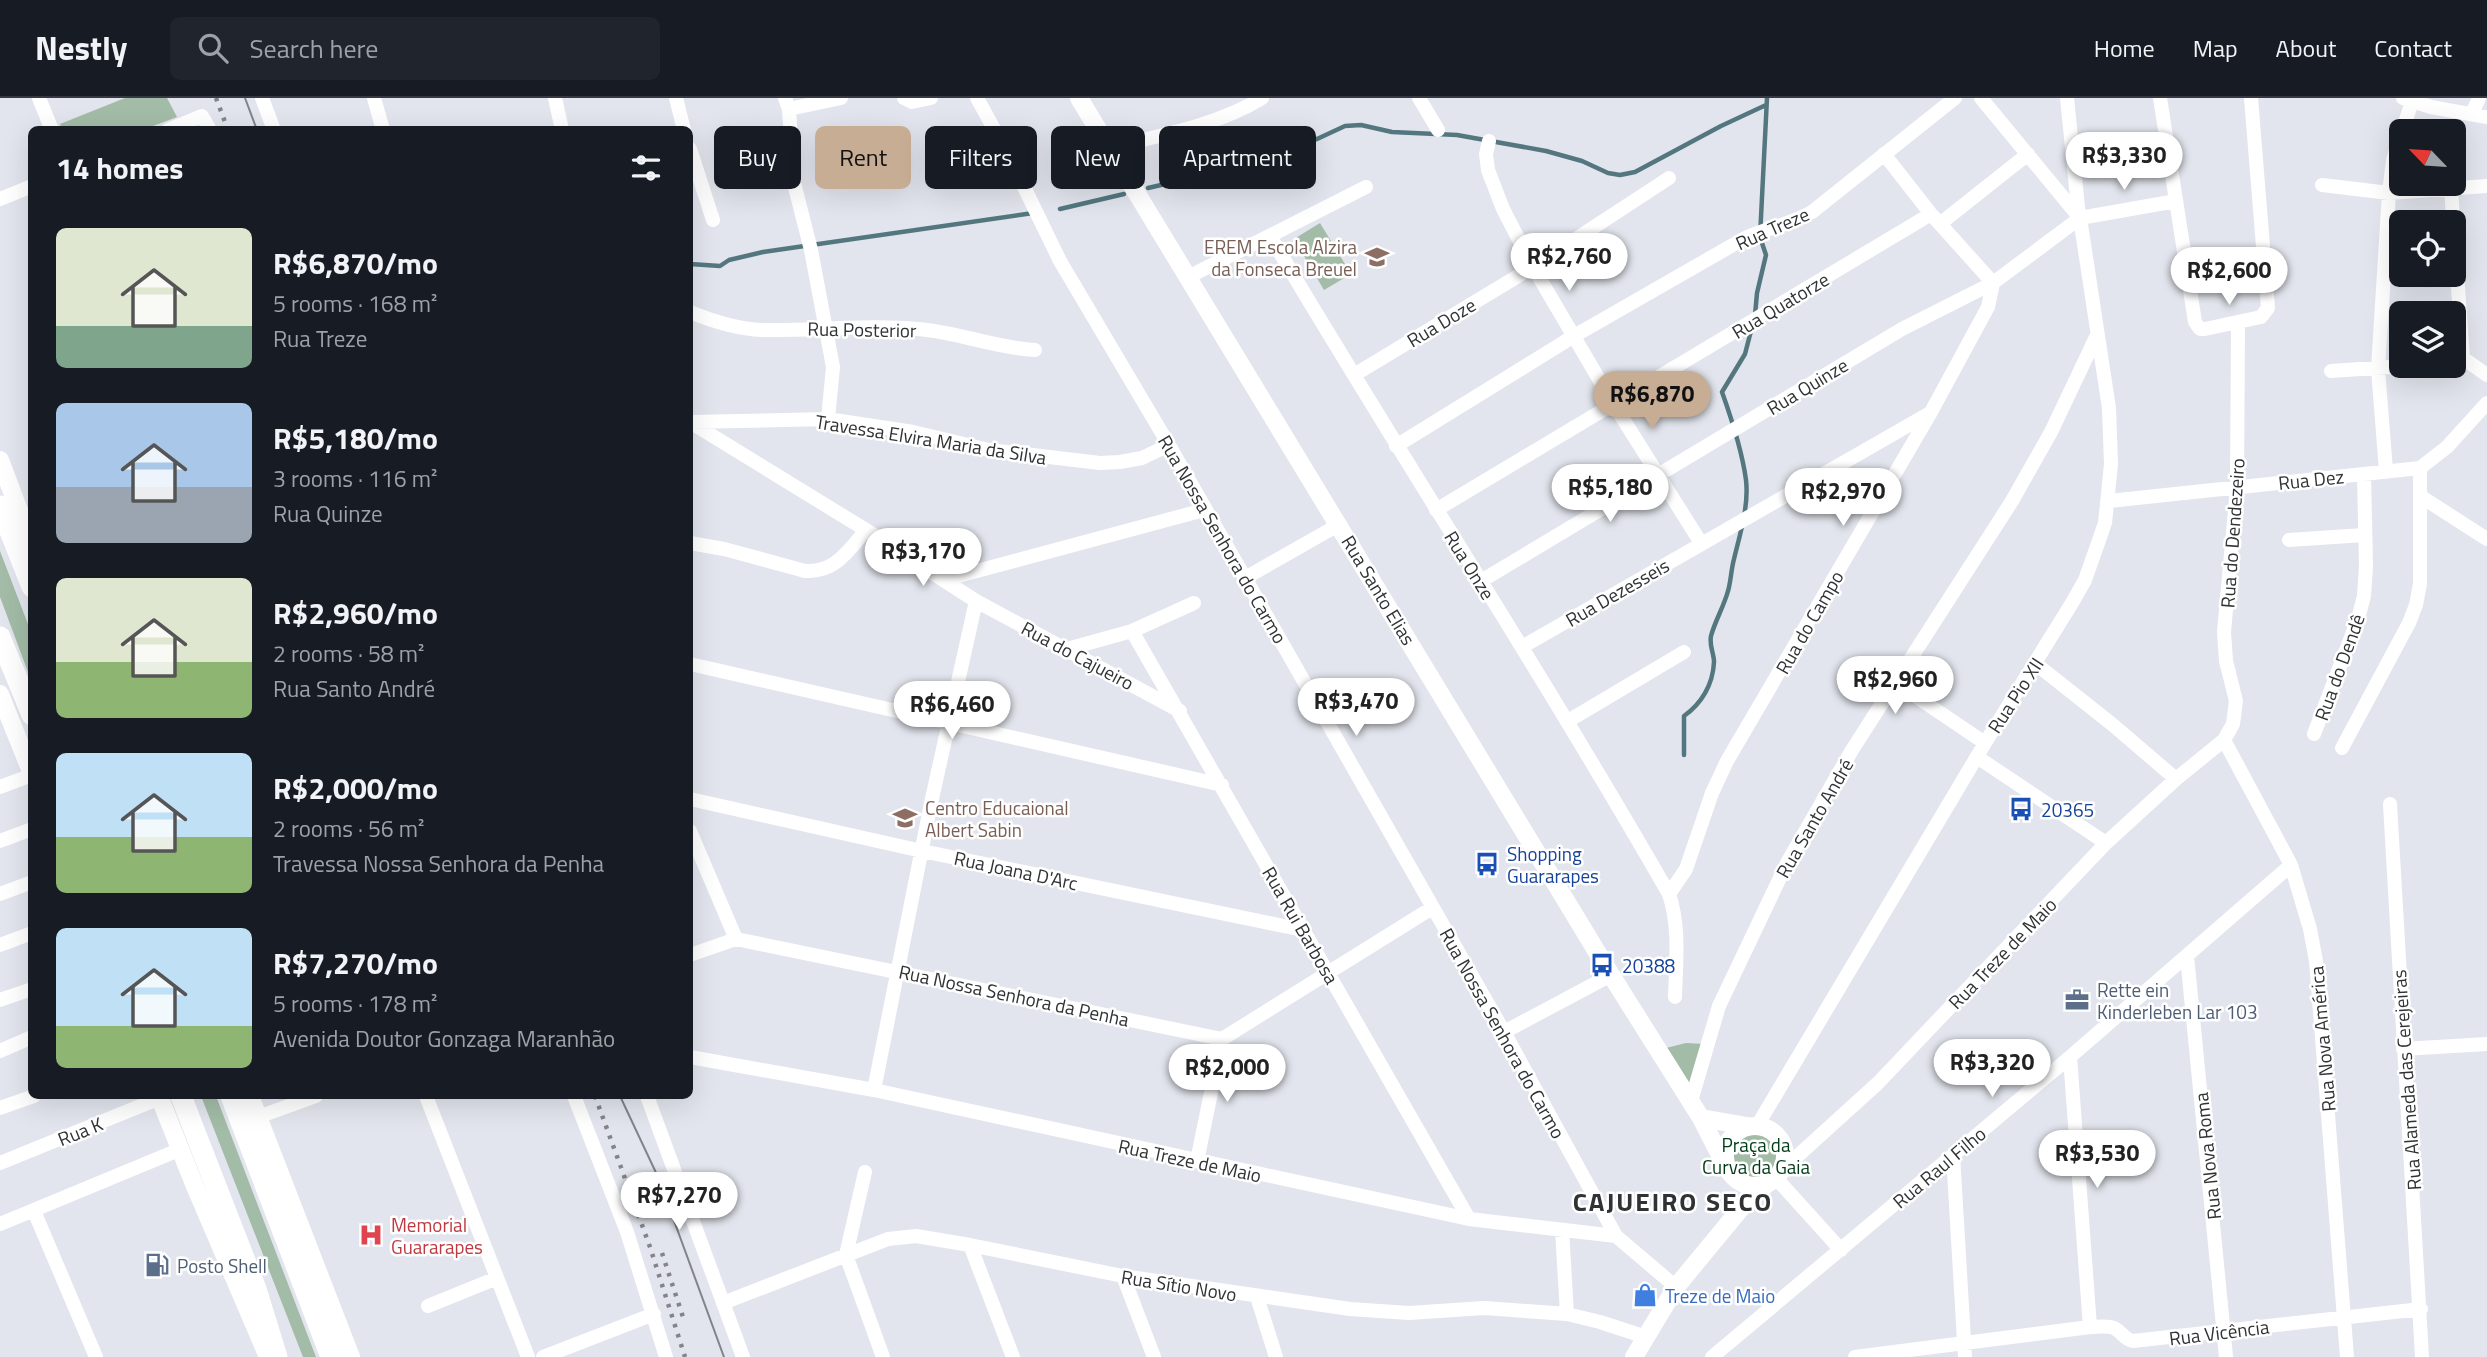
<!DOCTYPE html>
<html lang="en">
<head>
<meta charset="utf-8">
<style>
  :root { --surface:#171b24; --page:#20242c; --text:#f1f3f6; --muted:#9ea1a6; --line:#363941; --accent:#c7ad93 }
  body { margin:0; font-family:"Titillium Web",sans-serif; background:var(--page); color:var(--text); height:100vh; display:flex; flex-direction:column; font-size:26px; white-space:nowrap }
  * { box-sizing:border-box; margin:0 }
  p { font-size:23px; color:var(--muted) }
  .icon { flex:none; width:38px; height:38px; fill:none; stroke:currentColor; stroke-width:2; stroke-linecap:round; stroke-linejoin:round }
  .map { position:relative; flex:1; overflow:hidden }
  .details { position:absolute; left:28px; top:28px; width:665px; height:973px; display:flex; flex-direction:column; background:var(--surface); border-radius:10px; box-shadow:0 7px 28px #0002 }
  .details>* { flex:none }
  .guide { position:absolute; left:714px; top:28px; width:665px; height:63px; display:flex; gap:14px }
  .needle { width:46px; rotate:295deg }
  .fabs { position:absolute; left:2389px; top:21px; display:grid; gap:14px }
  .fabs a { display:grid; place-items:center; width:77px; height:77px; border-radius:10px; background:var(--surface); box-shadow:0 7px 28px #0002; font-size:35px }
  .price { position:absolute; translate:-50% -60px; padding:0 16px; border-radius:24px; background:#fff; color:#222; font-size:23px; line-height:46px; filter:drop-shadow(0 2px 4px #0008) }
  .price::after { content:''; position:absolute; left:50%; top:42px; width:21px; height:16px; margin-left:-10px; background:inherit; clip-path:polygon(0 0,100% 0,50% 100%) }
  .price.selected { background:var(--accent); color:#111 }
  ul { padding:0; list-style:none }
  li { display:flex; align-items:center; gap:21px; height:175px; padding:0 28px }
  li span { display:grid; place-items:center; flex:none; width:196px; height:140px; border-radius:10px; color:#555 }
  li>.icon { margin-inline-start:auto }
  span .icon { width:84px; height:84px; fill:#fffc; stroke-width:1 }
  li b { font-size:30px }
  h2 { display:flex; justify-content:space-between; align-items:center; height:84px; padding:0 28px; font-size:30px }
  .chip { padding:0 24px; border-radius:10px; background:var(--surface); box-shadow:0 7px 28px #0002; font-size:24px; line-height:63px }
  .chip.selected { background:var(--accent); color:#111 }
  header { display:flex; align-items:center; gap:42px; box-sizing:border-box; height:98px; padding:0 35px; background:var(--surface); border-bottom:2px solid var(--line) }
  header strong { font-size:33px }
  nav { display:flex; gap:38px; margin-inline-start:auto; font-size:24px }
  .search { width:490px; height:63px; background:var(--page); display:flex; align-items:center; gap:18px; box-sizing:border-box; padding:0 24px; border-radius:10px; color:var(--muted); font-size:26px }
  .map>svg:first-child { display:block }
  .green { fill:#a2bca7 }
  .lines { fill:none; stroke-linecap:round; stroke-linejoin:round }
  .stream { stroke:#54777f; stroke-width:4.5 }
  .minor { stroke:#fff; stroke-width:14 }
  .major { stroke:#fff; stroke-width:18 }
  .highway { stroke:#fff; stroke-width:21 }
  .tram { stroke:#828489; stroke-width:2 }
  .rail { stroke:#828489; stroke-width:4.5; stroke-dasharray:3.5 7; stroke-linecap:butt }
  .labels { text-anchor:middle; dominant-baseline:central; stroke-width:5; stroke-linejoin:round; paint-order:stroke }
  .street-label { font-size:19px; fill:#303234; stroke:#fff }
  .education-label { font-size:19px; fill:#785e54; stroke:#fff; text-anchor:end }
  .transit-label { font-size:19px; fill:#164399; stroke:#fff; text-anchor:start }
  .service-label { font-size:19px; fill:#4e5e75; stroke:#fff; text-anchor:start }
  .park-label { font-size:19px; fill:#003b17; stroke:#fff }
  .health-label { font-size:19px; fill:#be3a42; stroke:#fff; text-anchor:start }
  .shop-label { font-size:19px; fill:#366cbe; stroke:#fff; text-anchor:start }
  .district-label { font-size:26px; font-weight:bold; letter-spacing:2px; fill:#303234; stroke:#fff }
</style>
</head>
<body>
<header>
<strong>Nestly</strong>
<div class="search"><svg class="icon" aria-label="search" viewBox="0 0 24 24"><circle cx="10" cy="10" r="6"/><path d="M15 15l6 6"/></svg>Search here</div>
<nav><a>Home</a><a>Map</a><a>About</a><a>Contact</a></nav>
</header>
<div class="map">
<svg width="2487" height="1259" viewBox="0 0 2487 1259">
  <rect width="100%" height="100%" fill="#e2e5ed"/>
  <!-- green -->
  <path class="green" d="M 125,0 L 167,0 L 177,19 L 145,31 L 62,31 L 60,26 Z
    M 1320,125 L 1351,176 L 1324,192 L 1294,141 Z
    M 0,453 L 31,534 L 31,582 L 0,499 Z
    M 1686,945 L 1705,946 L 1690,991 L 1666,950 Z
    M 201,998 L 216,998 L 316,1259 L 303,1259 Z
    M1730 1057a26 26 0 1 1 52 0a26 26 0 1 1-52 0Z"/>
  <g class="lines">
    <!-- stream -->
    <path class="stream" d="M 1148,90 L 1209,76 L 1267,54 L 1317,41 L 1345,28 L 1361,27 L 1392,34 L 1457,37 L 1546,53 L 1582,63 L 1608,75 L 1620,77 L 1635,74 L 1721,28 L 1766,7
      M 1060,111 L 1124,96
      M 690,166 L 720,168 L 729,162 L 763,154 L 1033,115
      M 1755,217 L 1757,195 L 1766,157 L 1760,139 L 1767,0
      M 1684,657 L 1684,618 C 1701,606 1713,587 1714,564 C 1714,555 1709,548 1711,538 C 1715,523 1724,508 1728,493 C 1731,483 1731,472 1734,461 C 1740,436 1749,408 1746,382 C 1742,352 1732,322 1722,294 L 1745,256 L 1752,229"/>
    <!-- minor -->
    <path class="minor" d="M 39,0 L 52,32
      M 262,0 L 274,32
      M 374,0 L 383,32
      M 555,0 L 562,32
      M 676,0 L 684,32
      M 785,0 L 789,11 L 794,85 L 811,152 L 833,269 L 828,321
      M 904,0 L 912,4 L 931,0
      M 977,0 L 1010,60 L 1060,163 L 1169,347 L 1504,934 L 1616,1138
      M 1419,0 L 1438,32
      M 2067,0 L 2079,119
      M 2160,0 L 2195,224 L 2200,231 L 2205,231 L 2261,219 L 2268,210 L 2251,0
      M 2403,0 L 2431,9 L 2487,19
      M 789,11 L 841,0
      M 2472,16 L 2479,0
      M 168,32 L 202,18 L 210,32
      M 2402,33 L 2412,4
      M 1489,43 L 1486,56 L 1488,72 L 1503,111 L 1533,169 L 1613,305 L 1701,445
      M 1109,50 C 1161,37 1216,28 1262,0
      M 690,51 L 713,122
      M 1884,56 L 1931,116
      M 2322,87 L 2389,95 L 2487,88
      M 2451,91 L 2463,260
      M 0,101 L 32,88
      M 1941,125 L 2028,56
      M 1270,138 C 1401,359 1541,573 1669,796 C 1680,829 1676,864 1675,899
      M 1188,179 L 1366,89
      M 690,214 C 712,223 738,231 762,232 C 814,233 866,226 918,231 C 958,234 995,250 1035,252
      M 2463,260 L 2487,277
      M 2331,273 L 2405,268
      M 1354,277 L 1533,169 L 1669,80
      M 690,324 L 866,432 L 976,503 L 1180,613
      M 691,324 L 828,321 L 913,334 L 989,352 L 1100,365 L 1120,364 L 1142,360 L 1169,347
      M 1396,348 L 1574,238 L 1745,140 C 1767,130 1791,126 1812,114 L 1955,0
      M 2386,373 L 2378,271 L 2389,95 L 2393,62 L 2401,35
      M 2420,398 L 2487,441
      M 2109,403 L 2420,370 L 2447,349 L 2487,305
      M 1436,412 L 1931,116 L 1993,185 L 1902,231 L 1481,483
      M 2289,442 L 2364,437
      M 690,445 L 724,451 L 805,473 C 835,475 848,453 866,432
      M 1245,480 L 1340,426
      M 943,482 L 1204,412
      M 1132,533 L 1469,1121
      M 1522,549 L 1930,315
      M 1067,551 L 1132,533 L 1194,505
      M 690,566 L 1222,687
      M 2036,566 L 2113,627 L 2176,681
      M 1896,585 L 1985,645
      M 1568,623 L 1684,554
      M 2314,636 L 2358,521 L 2364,498 L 2366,468 L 2364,376
      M 2224,642 L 2291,767 L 2310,831 L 2316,863 L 2347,1259
      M 2342,650 L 2409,525 L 2416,507 L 2420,486 L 2420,370
      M 1977,659 L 2106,745
      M 0,689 L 32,677
      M 690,701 L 922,753 L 1303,832
      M 2390,706 L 2422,1259
      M 690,733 L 736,841
      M 0,743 L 32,731
      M 0,796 L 32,784
      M 1669,796 L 1686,771 L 1712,695 L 1727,663 L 1931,314 L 1988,209 L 1993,185 L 2080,120 L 2176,103
      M 0,847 L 32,835
      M 690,857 L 736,841 L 1222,941 L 1432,810
      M 2187,858 L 2226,1259
      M 0,902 L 32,891
      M 1504,934 L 1611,877
      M 2403,951 L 2487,946
      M 0,953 L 32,939
      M 690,959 L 874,992 L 1469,1121 L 1616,1138 L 1676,1189
      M 2070,959 L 2090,1229
      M 874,992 L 931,705 L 976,503
      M 426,998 L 528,1259
      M 574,998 L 627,1134 L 666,1259
      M 647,998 L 743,1259
      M 1691,1003 L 1719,908 L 1787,765 L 1852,652 L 2012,403 L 2051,334 L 2097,237
      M 0,1010 L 34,998
      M 258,1019 L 316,998
      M 1757,1028 L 1985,645 L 2072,505 L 2085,482 L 2105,425 L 2111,366 L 2109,310 L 2080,120 L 1981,0
      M 1953,1057 L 1965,1259
      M 1197,1063 L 1222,941
      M 0,1065 L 160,1000
      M 1782,1072 L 1878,985 L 2106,745 L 2176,681 L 2224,642 L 2233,626 L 2236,603 L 2226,563 L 2224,534 L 2237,390 L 2238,225
      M 865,1074 L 846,1157 L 883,1259
      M 1776,1080 L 1841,1152
      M 34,1113 L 96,1259
      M 0,1126 L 181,1051
      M 1562,1132 L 1567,1216
      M 970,1147 L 1013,1259
      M 1123,1178 L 1154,1259
      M 1257,1199 L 1276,1259
      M 723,1205 L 888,1141 L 916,1138 L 970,1147 L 1123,1178 L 1350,1211 L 1409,1215 L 1484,1210 L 1567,1216 L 1600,1224 L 1646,1239
      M 428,1208 L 497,1180
      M 543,1259 L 654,1216
      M 1712,1259 L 2070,959 L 2291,767
      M 1855,1259 L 2090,1229 C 2097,1229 2107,1227 2114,1230 C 2122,1234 2124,1241 2133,1243 L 2421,1211"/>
    <!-- major -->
    <path class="major" d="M 1079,0 L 1611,877 L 1701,1020 L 1726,1069
      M 0,362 L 32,447
      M 0,596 L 32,676
      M 159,998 L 194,1086 L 268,1259
      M 250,998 L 351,1259
      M 1701,1020 L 1747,1028
      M1725 1058a30 30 0 1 1 60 0a30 30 0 1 1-60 0Z
      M 1634,1259 L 1676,1189 L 1742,1109 L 1767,1086"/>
    <!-- highway -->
    <path class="highway" d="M 0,408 L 32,489
      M 0,539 L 32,617
      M 181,998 L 256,1191 L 277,1259
      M 231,998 L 331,1259"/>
    <!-- tram -->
    <path class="tram" d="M 245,0 L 257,32
      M 620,998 L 658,1079 L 724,1259"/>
    <!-- rail -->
    <path class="rail" d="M 216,0 L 228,32
      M 595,998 L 650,1149 L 685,1259
      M 662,1155 L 683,1219"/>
  </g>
  <!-- icons -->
  <defs>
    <g id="school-bare" transform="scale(1.89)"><path d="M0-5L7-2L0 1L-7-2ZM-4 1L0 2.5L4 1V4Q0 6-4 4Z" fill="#8d6e63" stroke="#fff" stroke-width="2.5" paint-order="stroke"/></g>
    <g id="bus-bare" transform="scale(1.89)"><path d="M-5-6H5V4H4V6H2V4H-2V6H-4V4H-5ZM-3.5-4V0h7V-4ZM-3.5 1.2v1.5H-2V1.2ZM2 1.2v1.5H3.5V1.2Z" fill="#1a4fb4" stroke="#fff" stroke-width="2.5" paint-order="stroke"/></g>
    <g id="office-bare" transform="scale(1.89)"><path d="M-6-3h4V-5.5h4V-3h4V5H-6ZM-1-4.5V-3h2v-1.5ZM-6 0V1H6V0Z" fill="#5c6f8a" stroke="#fff" stroke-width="2.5" paint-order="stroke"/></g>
    <g id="hospital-bare" transform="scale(1.89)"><path d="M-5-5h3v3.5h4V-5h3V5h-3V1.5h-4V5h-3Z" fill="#e0444e" stroke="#fff" stroke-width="2.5" paint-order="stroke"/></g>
    <g id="fuel-bare" transform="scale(1.89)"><path d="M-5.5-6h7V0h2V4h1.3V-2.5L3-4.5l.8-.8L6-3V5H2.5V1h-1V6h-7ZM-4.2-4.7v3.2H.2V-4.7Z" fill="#5c6f8a" stroke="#fff" stroke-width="2.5" paint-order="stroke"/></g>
    <g id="shop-bare" transform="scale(1.89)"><path d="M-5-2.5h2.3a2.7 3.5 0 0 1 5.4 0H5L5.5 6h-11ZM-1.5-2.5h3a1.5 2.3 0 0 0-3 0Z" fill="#3f7fe0" stroke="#fff" stroke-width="2.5" paint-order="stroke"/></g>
  </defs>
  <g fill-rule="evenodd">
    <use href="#school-bare" x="1377" y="159"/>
    <use href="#bus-bare" x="2021" y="711"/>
    <use href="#school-bare" x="905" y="720"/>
    <use href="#bus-bare" x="1487" y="766"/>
    <use href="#bus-bare" x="1602" y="867"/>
    <use href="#office-bare" x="2077" y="902"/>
    <use href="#hospital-bare" x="371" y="1137"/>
    <use href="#fuel-bare" x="157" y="1167"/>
    <use href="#shop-bare" x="1645" y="1197"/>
  </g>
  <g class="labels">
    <!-- street labels -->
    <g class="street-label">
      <text transform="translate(1772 130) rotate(-24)">Rua Treze</text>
      <text transform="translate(1780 207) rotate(-31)">Rua Quatorze</text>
      <text transform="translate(1441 224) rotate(-31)">Rua Doze</text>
      <text transform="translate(862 231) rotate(1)">Rua Posterior</text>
      <text transform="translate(1807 288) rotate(-31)">Rua Quinze</text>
      <text transform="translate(931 341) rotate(9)">Travessa Elvira Maria da Silva</text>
      <text transform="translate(2311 381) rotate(-6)">Rua Dez</text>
      <text transform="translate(2232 435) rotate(-86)">Rua do Dendezeiro</text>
      <text transform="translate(1223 441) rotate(60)">Rua Nossa Senhora do Carmo</text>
      <text transform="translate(1470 467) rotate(58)">Rua Onze</text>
      <text transform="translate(1379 492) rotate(59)">Rua Santo Elias</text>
      <text transform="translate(1617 494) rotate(-30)">Rua Dezesseis</text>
      <text transform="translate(1809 524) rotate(-60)">Rua do Campo</text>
      <text transform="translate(1078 557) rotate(28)">Rua do Cajueiro</text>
      <text transform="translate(2339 569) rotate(-70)">Rua do Dendê</text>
      <text transform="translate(2015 597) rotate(-57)">Rua Pio XII</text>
      <text transform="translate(1814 720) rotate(-60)">Rua Santo André</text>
      <text transform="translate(1016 772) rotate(12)">Rua Joana D'Arc</text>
      <text transform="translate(1301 827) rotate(60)">Rua Rui Barbosa</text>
      <text transform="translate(2002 855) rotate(-46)">Rua Treze de Maio</text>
      <text transform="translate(1014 897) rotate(12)">Rua Nossa Senhora da Penha</text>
      <text transform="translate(1503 935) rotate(61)">Rua Nossa Senhora do Carmo</text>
      <text transform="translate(2322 941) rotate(-95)">Rua Nova América</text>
      <text transform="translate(2406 982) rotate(-94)">Rua Alameda das Cerejeiras</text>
      <text transform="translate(80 1033) rotate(-22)">Rua K</text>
      <text transform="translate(2207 1058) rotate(-96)">Rua Nova Roma</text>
      <text transform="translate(1190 1062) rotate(12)">Rua Treze de Maio</text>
      <text transform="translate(1939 1069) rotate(-40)">Rua Raul Filho</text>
      <text transform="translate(1179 1187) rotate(9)">Rua Sítio Novo</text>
      <text transform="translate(2219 1234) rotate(-7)">Rua Vicência</text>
    </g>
    <!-- education labels -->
    <g class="education-label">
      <text x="1357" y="148">EREM Escola Alzira<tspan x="1357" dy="22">da Fonseca Breuel</tspan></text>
      <text x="925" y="709" text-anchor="start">Centro Educaional<tspan x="925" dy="22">Albert Sabin</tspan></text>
    </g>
    <!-- transit labels -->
    <g class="transit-label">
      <text x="2041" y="711">20365</text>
      <text x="1507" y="755">Shopping<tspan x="1507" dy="22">Guararapes</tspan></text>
      <text x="1622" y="867">20388</text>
    </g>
    <!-- service labels -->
    <g class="service-label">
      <text x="2097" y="891">Rette ein<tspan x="2097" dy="22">Kinderleben Lar 103</tspan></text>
      <text x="177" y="1167">Posto Shell</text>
    </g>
    <!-- park labels -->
    <g class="park-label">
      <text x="1756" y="1046">Praça da<tspan x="1756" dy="22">Curva da Gaia</tspan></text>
    </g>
    <!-- health labels -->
    <g class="health-label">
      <text x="391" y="1126">Memorial<tspan x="391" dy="22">Guararapes</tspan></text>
    </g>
    <!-- shop labels -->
    <g class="shop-label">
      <text x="1665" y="1197">Treze de Maio</text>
    </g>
    <!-- district labels -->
    <g class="district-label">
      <text x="1673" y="1103">CAJUEIRO SECO</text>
    </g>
  </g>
</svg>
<div class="fabs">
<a><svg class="needle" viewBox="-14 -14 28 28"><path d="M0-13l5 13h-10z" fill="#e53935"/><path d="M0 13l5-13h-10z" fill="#9ea1a6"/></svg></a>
<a><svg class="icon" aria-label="locate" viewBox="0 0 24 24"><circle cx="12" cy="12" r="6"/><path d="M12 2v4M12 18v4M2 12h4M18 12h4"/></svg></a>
<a><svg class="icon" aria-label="layers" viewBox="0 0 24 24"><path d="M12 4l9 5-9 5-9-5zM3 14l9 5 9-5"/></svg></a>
</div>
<b class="price" style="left:2124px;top:94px">R$3,330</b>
<b class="price" style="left:1569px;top:195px">R$2,760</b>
<b class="price" style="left:2229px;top:209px">R$2,600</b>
<b class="price selected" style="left:1652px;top:333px">R$6,870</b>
<b class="price" style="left:1610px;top:426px">R$5,180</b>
<b class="price" style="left:1843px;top:430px">R$2,970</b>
<b class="price" style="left:923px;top:490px">R$3,170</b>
<b class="price" style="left:1895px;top:618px">R$2,960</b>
<b class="price" style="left:1356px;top:640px">R$3,470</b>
<b class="price" style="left:952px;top:643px">R$6,460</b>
<b class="price" style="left:1992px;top:1001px">R$3,320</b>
<b class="price" style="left:1227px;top:1006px">R$2,000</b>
<b class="price" style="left:2097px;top:1092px">R$3,530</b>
<b class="price" style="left:679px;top:1134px">R$7,270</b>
<div class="guide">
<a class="chip">Buy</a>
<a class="chip selected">Rent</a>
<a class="chip">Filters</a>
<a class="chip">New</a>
<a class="chip">Apartment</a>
</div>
<section class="details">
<h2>14 homes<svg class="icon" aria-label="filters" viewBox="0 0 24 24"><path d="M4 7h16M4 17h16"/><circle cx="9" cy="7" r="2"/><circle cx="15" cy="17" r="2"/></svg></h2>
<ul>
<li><span style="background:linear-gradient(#dfe7d0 70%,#7fa58c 0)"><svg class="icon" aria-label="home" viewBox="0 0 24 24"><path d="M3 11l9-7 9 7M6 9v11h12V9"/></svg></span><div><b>R$6,870/mo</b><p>5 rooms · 168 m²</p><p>Rua Treze</p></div></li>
<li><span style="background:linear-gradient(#a9c7e8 60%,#9aa5b1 0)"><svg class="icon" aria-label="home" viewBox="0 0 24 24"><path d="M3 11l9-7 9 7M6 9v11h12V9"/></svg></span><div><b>R$5,180/mo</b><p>3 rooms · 116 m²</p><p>Rua Quinze</p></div></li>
<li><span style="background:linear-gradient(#dfe7d0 60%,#8fb573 0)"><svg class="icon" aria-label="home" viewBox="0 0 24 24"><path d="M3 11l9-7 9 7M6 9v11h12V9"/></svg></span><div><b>R$2,960/mo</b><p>2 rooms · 58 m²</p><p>Rua Santo André</p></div></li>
<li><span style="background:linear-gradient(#bfe0f5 60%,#8fb573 0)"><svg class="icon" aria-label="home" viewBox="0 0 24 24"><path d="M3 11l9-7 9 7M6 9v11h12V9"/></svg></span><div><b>R$2,000/mo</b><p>2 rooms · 56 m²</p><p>Travessa Nossa Senhora da Penha</p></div></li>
<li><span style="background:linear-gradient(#bfe0f5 70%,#8fb573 0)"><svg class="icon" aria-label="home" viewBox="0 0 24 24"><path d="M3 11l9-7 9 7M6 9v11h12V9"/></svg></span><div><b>R$7,270/mo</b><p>5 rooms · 178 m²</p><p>Avenida Doutor Gonzaga Maranhão</p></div></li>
</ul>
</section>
</div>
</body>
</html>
